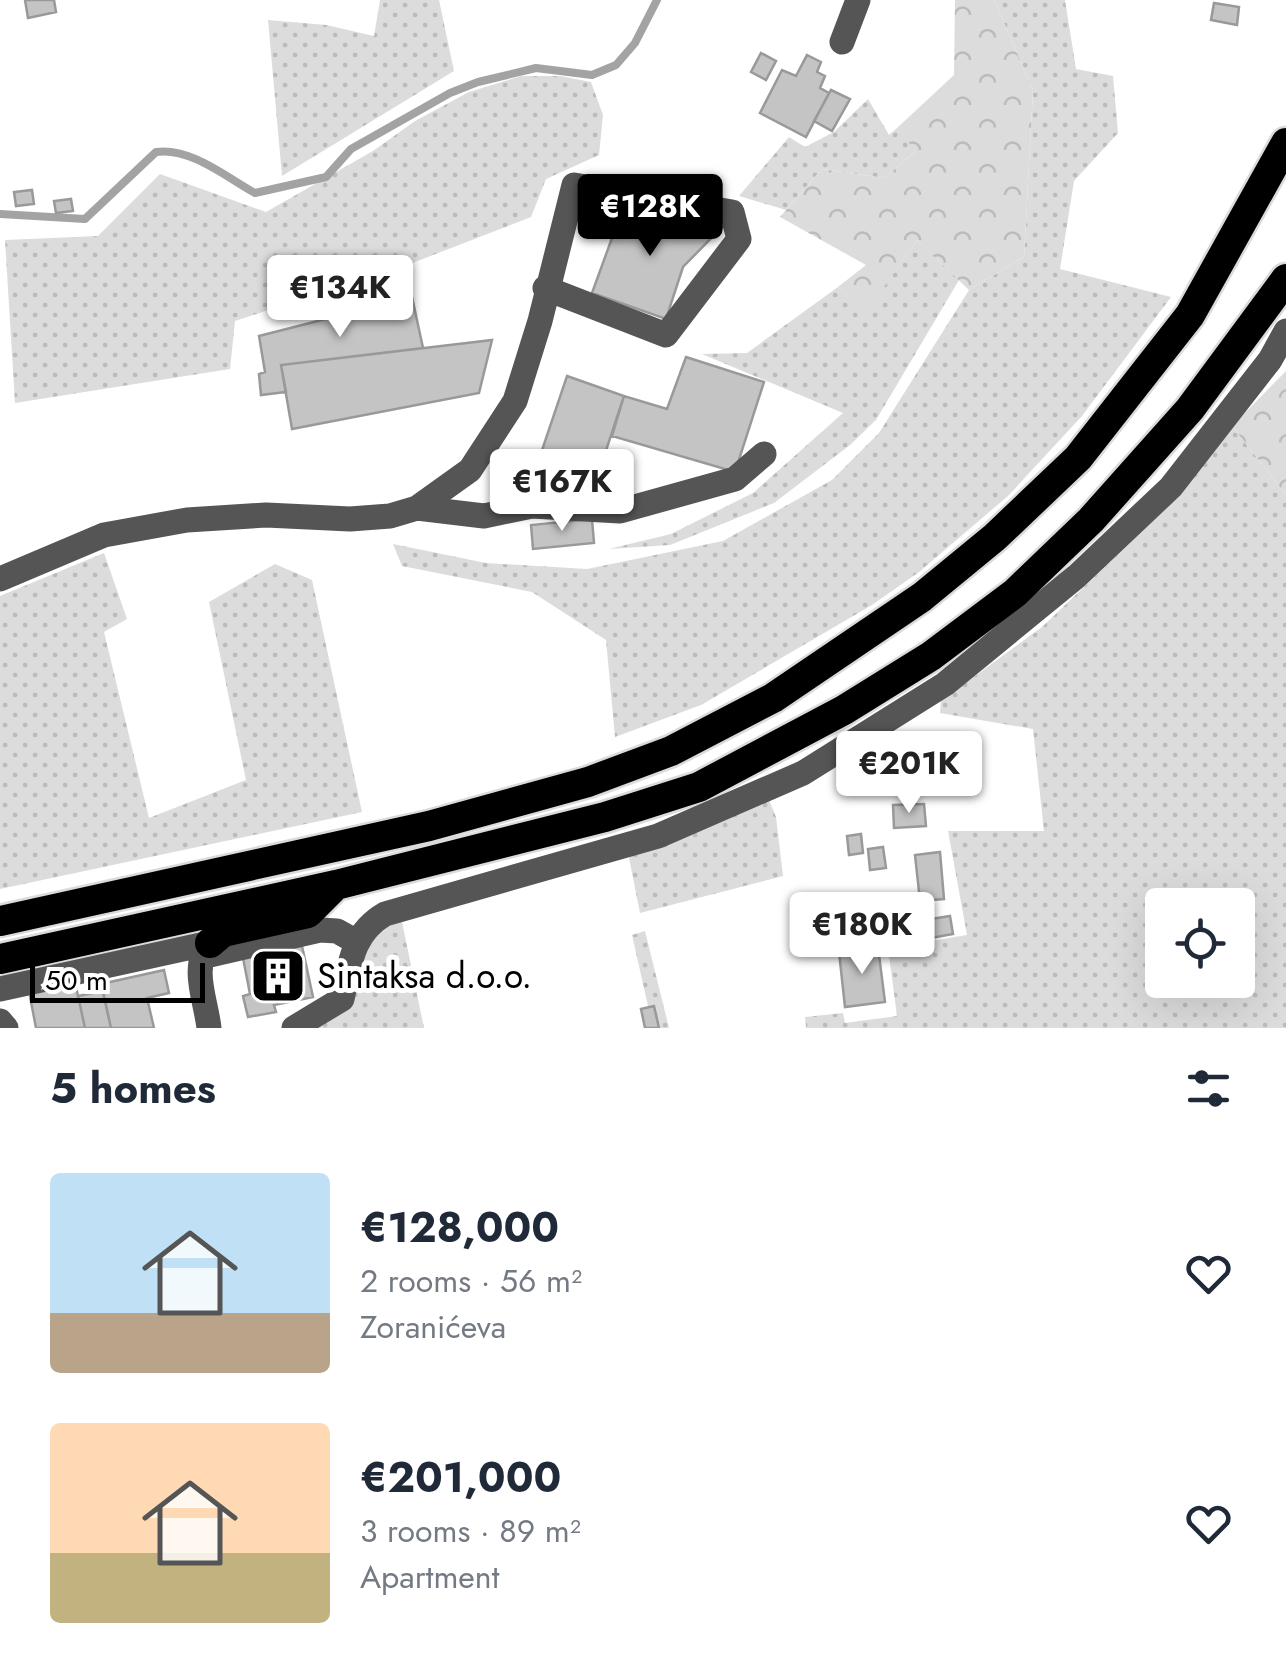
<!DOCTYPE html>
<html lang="en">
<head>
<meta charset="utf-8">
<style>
  :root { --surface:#fff; --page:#f2f2f3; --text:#1f2937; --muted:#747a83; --accent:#000 }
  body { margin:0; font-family:Jost,sans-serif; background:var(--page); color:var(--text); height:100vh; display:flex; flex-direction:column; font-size:38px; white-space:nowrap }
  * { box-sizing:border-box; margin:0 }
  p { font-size:32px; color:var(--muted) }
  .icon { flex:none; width:55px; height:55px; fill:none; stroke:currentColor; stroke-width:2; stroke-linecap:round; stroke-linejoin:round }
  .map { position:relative; height:1028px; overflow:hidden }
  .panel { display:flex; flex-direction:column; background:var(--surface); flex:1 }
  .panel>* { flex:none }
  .fabs { position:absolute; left:1145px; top:888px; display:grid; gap:20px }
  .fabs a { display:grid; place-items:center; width:110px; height:110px; border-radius:10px; background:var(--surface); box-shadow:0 10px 40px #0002; font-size:50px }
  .scale { position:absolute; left:30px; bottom:25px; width:175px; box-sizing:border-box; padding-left:10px; border:5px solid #000; border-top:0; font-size:28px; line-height:35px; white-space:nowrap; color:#000; -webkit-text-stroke:8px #fff; paint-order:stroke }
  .price { position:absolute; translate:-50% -85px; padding:0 22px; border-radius:10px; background:#fff; color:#222; font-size:32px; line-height:65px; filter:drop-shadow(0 2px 5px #0008) }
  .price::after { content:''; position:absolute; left:50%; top:60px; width:30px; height:22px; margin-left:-15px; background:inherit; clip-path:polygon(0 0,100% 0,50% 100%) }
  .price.active { background:var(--accent); color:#fff }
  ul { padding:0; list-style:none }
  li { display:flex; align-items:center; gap:30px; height:250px; padding:0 50px }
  li span { display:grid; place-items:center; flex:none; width:280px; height:200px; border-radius:10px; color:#555 }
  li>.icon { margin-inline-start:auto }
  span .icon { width:120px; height:120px; fill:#fffc; stroke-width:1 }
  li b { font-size:42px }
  h2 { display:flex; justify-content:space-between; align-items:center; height:120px; padding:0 50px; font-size:42px }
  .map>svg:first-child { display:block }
  .grass { fill:url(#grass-dots); fill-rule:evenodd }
  .forest { fill:url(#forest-crowns) }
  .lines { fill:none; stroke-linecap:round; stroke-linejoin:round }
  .stream { stroke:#a3a3a3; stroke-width:8 }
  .building { fill:#c4c4c4; stroke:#999; stroke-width:2.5 }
  .highway-casing { stroke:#dbdbdb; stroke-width:35 }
  .minor { stroke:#555; stroke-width:25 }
  .highway { stroke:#000; stroke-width:30 }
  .labels { text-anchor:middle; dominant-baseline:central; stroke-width:10; stroke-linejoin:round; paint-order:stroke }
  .poi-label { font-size:35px; fill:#000; stroke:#fff; text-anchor:start }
</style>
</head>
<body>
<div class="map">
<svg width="1286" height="1028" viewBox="0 0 1286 1028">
  <defs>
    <pattern id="grass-dots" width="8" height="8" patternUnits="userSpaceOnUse" patternTransform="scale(2.5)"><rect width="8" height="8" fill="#dcdcdc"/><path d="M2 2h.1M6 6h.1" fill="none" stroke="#bbb" stroke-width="1.8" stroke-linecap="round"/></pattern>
    <pattern id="forest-crowns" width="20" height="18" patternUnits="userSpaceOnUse" patternTransform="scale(2.5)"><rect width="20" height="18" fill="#dcdcdc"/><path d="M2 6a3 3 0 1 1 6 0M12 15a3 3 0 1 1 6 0" fill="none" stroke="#bbb"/></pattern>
  </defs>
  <rect width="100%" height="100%" fill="#fff"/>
  <!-- grass -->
  <path class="grass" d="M 380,0 L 439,0 L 454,71 L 282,176 L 268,20 L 326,25 L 374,36 Z
    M 994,0 L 1065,0 L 1076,69 L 1113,76 L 1118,133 L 1074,181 L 1060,269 L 1171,297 L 1082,416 L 1008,496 L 919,572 L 872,605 L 701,705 L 615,737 L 606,640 L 532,592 L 402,566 L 393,544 L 486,563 L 587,569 L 723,541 L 832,480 L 879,433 L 969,290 L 1024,257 L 1033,90 Z
    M 521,76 L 560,76 L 591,82 L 603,115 L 599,155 L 546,179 L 531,217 L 415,262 L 235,321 L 230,369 L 15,403 L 5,240 L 98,236 L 160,174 L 266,212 L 373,151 L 415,121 L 469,92 Z
    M 868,99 L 889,135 L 897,128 L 917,150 L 884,178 L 822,169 L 786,210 L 739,196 L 789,137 L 805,147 L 834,132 Z
    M 917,240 L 959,280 L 876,420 L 850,445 L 774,503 L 670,545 L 609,549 L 671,534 L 753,493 L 843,413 L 702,354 L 747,353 L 838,287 L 865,313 Z
    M 1232,426 L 1286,495 L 1286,1028 L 806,1028 L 805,1017 L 843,1013 L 845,1023 L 897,1016 L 888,948 L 967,935 L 948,831 L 1044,831 L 1033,729 L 940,713 L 941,701 L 1042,627 L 1167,508 ZM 1162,905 L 1238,905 L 1238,980 L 1162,980 Z
    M 104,553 L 127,619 L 104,632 L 149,818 L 246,780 L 209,602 L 275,564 L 312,580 L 362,812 L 0,889 L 0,596 Z
    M 769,800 L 776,817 L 783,876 L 640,913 L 628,853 Z
    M 401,917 L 424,1028 L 317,1028 L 369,940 Z
    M 645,931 L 669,1028 L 653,1028 L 632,935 Z"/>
  <!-- forest -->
  <path class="forest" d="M 955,0 L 994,0 L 1033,90 L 1024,257 L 969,290 L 917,240 L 865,314 L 838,287 L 866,265 L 780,217 L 822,169 L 884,178 L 916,151 L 897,128 L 954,75 Z
    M 1286,371 L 1286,495 L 1232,426 Z"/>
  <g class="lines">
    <!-- stream -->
    <path class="stream" d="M 0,214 L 85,219 L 156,152 C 190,147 226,177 255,193 L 326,177 L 351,149 L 450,93 L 478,82 L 536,68 L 592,75 L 616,65 L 635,43 L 657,0"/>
  </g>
  <!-- building -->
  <path class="building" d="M 25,0 L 54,0 L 56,12 L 28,18 Z
    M 1214,3 L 1239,7 L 1237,25 L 1211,20 Z
    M 761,53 L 776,61 L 766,80 L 751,72 Z
    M 807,55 L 821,62 L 817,72 L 825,76 L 820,88 L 829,93 L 806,137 L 760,113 L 782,70 L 796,76 Z
    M 831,90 L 850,99 L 832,131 L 814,121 Z
    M 32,190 L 34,204 L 16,206 L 14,192 Z
    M 71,199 L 73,211 L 56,213 L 54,201 Z
    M 624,205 L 670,219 L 673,212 L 722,227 L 683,267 L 666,319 L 592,293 Z
    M 412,297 L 423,348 L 281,365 L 286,392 L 261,395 L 259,374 L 265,372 L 259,336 Z
    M 492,340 L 479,393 L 292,429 L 281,365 Z
    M 686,357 L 764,382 L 735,472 L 612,436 L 624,396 L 667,409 Z
    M 567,376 L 624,396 L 592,493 L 534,474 Z
    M 592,519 L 594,543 L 533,549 L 531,525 Z
    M 916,743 L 922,787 L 888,792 L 882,748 Z
    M 924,804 L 926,826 L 894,828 L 893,805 Z
    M 861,834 L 863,853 L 849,855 L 847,836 Z
    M 883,847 L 886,868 L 870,870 L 868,849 Z
    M 940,852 L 944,899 L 920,901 L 915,855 Z
    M 950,916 L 953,934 L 909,942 L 906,923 Z
    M 302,946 L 313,997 L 274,1005 L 276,1012 L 248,1017 L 243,996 L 250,994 L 243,958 Z
    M 878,947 L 885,1002 L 845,1007 L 839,952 Z
    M 164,970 L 169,993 L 147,998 L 154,1028 L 111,1028 L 101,984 Z
    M 75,982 L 85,1028 L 36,1028 L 29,991 Z
    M 103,991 L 111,1028 L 85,1028 L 78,996 Z
    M 654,1006 L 659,1028 L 645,1028 L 641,1009 Z"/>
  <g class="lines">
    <!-- highway casing -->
    <g class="highway-casing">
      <path id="highway" d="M 0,921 L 429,826 L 588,782 L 671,751 L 773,698 L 922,597 L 995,537 L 1078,458 L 1190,315 L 1286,143
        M 210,943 L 223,932 L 308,913 L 336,885
        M 0,959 L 336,885 L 605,817 L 699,787 L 844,710 L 931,656 L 1015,593 L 1091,520 L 1190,409 L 1286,279"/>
    </g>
    <!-- minor -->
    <path class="minor" d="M 842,42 L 858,0
      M 417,508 L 484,516 L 532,506 L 620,511 L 735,479 L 764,454
      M 0,579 L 104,535 L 187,520 L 266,515 L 350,519 L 390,516 L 417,508 L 470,470 L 515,401 L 540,321 L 574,185 L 732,212 L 739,239 L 666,335 L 545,288
      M 201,957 L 320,930 L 337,931 L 355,941
      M 0,989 L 210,943
      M 0,1021 L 6,1028
      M 209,1028 C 206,1000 190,967 210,943
      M 294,1028 L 342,999 C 350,964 352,933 385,914 L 658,836 L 803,773 L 945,684 L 1077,576 L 1171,487 L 1270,360 L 1286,331"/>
    <!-- highway -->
    <use href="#highway" class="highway"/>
  </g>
  <!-- icons -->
  <defs>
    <g id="building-square" transform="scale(2.875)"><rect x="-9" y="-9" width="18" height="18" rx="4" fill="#000" stroke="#fff"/><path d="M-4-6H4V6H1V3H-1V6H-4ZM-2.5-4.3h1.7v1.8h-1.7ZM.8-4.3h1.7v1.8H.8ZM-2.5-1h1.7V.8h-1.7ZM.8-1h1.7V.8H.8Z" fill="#fff"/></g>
  </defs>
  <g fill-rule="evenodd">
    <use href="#building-square" x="278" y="976"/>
  </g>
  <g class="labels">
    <!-- poi labels -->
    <g class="poi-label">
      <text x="317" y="976">Sintaksa d.o.o.</text>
    </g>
  </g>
</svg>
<div class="fabs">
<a><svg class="icon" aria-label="locate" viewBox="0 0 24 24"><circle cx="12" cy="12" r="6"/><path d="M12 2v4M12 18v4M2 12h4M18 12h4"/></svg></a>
</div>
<div class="scale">50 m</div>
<b class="price active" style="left:650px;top:259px">€128K</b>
<b class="price" style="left:340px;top:340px">€134K</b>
<b class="price" style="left:562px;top:534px">€167K</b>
<b class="price" style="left:909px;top:816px">€201K</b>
<b class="price" style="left:862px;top:977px">€180K</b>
</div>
<section class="panel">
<h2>5 homes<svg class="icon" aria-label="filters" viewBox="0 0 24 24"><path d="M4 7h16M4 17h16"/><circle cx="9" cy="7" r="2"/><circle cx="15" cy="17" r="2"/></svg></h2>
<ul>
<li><span style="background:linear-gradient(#bfe0f5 70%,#b9a48a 0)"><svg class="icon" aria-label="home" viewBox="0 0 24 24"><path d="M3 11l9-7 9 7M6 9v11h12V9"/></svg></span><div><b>€128,000</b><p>2 rooms · 56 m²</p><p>Zoranićeva</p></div><svg class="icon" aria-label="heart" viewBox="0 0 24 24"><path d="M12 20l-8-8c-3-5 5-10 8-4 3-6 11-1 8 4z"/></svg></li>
<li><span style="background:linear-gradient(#ffd9b3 65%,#c2b280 0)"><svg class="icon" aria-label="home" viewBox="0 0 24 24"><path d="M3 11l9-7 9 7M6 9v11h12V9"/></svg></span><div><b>€201,000</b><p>3 rooms · 89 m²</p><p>Apartment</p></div><svg class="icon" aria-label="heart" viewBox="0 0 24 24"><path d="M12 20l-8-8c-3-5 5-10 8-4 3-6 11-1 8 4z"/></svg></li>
</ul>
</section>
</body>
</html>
